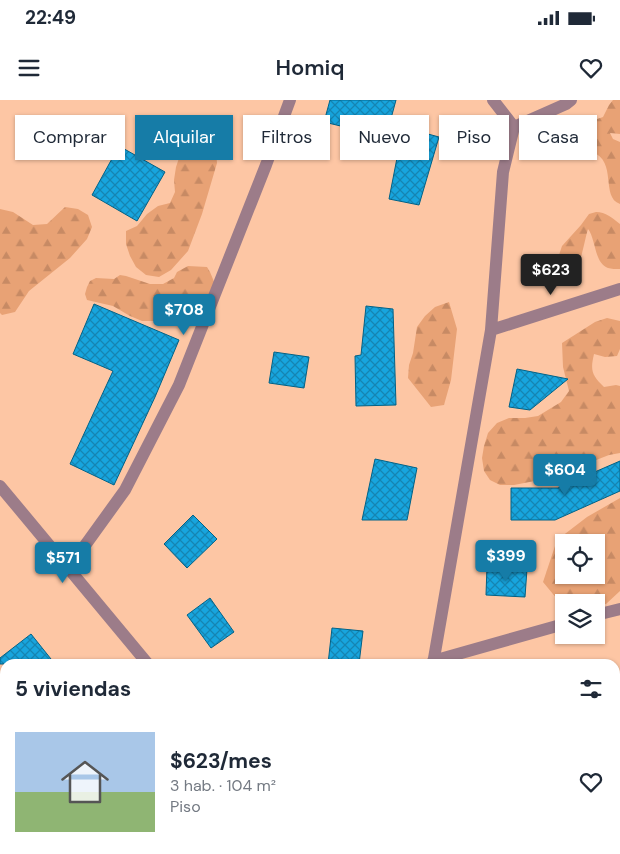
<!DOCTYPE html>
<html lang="es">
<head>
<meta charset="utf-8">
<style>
  :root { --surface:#fff; --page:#f6f6f7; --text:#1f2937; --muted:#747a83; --accent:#167ca7 }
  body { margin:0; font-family:"DM Sans",sans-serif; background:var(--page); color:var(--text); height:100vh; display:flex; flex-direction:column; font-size:19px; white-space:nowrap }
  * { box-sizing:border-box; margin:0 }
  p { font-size:16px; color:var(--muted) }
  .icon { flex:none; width:28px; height:28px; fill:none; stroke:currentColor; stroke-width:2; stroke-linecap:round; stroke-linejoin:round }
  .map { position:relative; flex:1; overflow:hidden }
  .panel { position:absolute; left:0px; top:559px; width:620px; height:196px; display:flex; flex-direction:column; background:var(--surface); border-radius:15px 15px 0 0; box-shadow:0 1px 4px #0004 }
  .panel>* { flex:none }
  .hud { position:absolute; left:15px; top:15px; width:590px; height:45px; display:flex; gap:10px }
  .tools { position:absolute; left:555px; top:434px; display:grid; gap:10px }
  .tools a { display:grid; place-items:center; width:50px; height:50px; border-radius:0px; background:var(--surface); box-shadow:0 1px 4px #0004; font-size:25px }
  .price { position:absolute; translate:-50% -42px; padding:0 11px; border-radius:5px; background:var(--accent); color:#fff; font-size:16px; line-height:32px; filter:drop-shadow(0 1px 2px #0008) }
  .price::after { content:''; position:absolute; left:50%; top:30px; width:15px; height:11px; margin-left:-8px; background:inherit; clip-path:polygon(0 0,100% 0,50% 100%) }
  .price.current { background:#222; color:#fff }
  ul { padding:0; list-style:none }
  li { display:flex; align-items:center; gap:15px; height:125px; padding:0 15px }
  li span { display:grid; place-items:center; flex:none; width:140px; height:100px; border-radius:0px; color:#555 }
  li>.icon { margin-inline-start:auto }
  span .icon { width:60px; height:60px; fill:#fffc; stroke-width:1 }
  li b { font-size:21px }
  h2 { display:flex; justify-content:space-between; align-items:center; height:60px; padding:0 15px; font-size:21px }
  .pill { padding:0 18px; border-radius:0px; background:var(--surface); box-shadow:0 1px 4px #0004; font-size:18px; line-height:45px }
  .pill.current { background:var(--accent); color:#fff }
  .status { display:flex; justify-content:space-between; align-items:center; height:35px; padding:0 25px; background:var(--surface); direction:ltr }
  .status svg { height:14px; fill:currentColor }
  header { display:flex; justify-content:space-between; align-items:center; height:65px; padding:0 15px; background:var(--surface); font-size:22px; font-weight:600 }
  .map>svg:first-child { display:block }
  .forest { fill:url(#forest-firs); fill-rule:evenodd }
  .building { fill:url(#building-cross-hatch); stroke:#016287 }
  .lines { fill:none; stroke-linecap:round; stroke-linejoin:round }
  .street { stroke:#9c7c89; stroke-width:12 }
</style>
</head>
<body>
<div class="status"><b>22:49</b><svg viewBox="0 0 49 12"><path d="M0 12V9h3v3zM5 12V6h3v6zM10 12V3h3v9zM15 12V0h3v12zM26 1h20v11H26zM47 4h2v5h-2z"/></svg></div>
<header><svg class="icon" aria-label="menu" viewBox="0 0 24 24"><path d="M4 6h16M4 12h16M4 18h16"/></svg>Homiq<svg class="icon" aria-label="heart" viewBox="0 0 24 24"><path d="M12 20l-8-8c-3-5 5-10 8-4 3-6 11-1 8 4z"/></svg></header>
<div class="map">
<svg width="620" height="754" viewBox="0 0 620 754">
  <defs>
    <pattern id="forest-firs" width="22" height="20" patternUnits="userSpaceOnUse" patternTransform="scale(1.25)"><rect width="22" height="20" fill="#e8a275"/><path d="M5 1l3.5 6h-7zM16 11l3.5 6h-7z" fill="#c78a64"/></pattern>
    <pattern id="building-cross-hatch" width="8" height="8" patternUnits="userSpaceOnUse" patternTransform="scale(1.25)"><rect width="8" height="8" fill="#17a5de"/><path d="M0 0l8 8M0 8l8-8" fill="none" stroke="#1585b2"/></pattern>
  </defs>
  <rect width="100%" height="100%" fill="#fdc6a4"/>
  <!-- forest -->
  <path class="forest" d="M 613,0 L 620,0 L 620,34 L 610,33 L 613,39 L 620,42 L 620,104 C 600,97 618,61 592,52 C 587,51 581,52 576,52 L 574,48 L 569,45 C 574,27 587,22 603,17 L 609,5 Z
    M 191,48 L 205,48 L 216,51 L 217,63 L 202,114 L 188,151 L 171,170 L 159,177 L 146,175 L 136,167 L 130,156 L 126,144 L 126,131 L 137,126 L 147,114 L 158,106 L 170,103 L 175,92 L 174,80 L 176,67 L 180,55 Z
    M 65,107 L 78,109 L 88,115 L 92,127 L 87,139 L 70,158 L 29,191 L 15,212 L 2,215 L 0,213 L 0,109 L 13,112 L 33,125 L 47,124 Z
    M 596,112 C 606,112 612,118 620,124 L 620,169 C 616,169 611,169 608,168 C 594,163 596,139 588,129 C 582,148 578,200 545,177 L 545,171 L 548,165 L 558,158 L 562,146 L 581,125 L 589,114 Z
    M 188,166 L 207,167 L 210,172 L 215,184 L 204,207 L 185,216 L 175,225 L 169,226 L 156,221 L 142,221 L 130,216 L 113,206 L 87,200 L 85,194 L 87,187 L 90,181 L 96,178 L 114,179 L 120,175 L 126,176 L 150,184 L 163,184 L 174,178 L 177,172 Z
    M 449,202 L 457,229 L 451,280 L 444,305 L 431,307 L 408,278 L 409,265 L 413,253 L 417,227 L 425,216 L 435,207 Z
    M 607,218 L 620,221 L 620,249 L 617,256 L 605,257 L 594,254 C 590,271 592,275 604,287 L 616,285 L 620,286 L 620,353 L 609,355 L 550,378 L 514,385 L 500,385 L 490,380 L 484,371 L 482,358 L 484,346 L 488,333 L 497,323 L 509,318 L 525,318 L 538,316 L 561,302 L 569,291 L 563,267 L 562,243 L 595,222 Z
    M 620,398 L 620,491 L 606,504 L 596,504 L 596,502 L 564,502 L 564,505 L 562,505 L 543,482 L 557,440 L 587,417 ZM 564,442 L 596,442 L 596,475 L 564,475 Z"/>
  <!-- building -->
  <path class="building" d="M 330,0 L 396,0 L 386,37 L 324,22 Z
    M 406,28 L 439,37 L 419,105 L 389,99 L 397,58 Z
    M 119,46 L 165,72 L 137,121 L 92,95 Z
    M 94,204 L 179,240 L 155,297 L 114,385 L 70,364 L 113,271 L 73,254 Z
    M 366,206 L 393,209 L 396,305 L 356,306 L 355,256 L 361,255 Z
    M 274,252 L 309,257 L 304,288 L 269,283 Z
    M 517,269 L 568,279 L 530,310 L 509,307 Z
    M 375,359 L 417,368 L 407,420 L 362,420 Z
    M 620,361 L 620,391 L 555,420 L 511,420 L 511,388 L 558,388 Z
    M 193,415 L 217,439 L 187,468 L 164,444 Z
    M 487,466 L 527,469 L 525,497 L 486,495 Z
    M 210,498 L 234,532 L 211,548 L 187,515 Z
    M 332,528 L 363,531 L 359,564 L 328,564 Z
    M 31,534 L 55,564 L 0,564 L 0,558 Z"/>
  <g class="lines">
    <!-- street -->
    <path class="street" d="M 514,27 L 566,4 L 571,0
      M 491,230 L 620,189
      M 0,386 L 148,564
      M 68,469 L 125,390 L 179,285 L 266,65 L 290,0
      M 596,515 L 620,509
      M 433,561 L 564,524
      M 433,564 L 491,230 L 503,72 L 514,27 L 493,0
      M 305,750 L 309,754
      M 362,754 L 366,750"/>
  </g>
</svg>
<div class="tools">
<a><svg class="icon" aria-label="locate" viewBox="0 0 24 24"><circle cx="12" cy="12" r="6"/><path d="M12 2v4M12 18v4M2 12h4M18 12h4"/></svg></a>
<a><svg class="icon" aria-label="layers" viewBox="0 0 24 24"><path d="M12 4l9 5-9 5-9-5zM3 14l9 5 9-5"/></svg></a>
</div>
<b class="price current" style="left:551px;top:196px">$623</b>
<b class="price" style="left:184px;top:236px">$708</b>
<b class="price" style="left:565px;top:396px">$604</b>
<b class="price" style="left:506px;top:482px">$399</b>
<b class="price" style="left:63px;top:484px">$571</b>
<div class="hud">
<a class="pill">Comprar</a>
<a class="pill current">Alquilar</a>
<a class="pill">Filtros</a>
<a class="pill">Nuevo</a>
<a class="pill">Piso</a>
<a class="pill">Casa</a>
</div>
<section class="panel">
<h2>5 viviendas<svg class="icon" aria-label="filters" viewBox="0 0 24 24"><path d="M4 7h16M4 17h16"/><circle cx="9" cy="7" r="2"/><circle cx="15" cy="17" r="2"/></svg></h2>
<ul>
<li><span style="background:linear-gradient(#a9c7e8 60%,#8fb573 0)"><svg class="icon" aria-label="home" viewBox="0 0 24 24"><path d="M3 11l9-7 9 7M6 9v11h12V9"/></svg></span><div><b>$623/mes</b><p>3 hab. · 104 m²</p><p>Piso</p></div><svg class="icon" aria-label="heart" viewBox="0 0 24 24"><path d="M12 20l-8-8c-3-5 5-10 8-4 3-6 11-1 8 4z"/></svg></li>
</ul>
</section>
</div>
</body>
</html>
